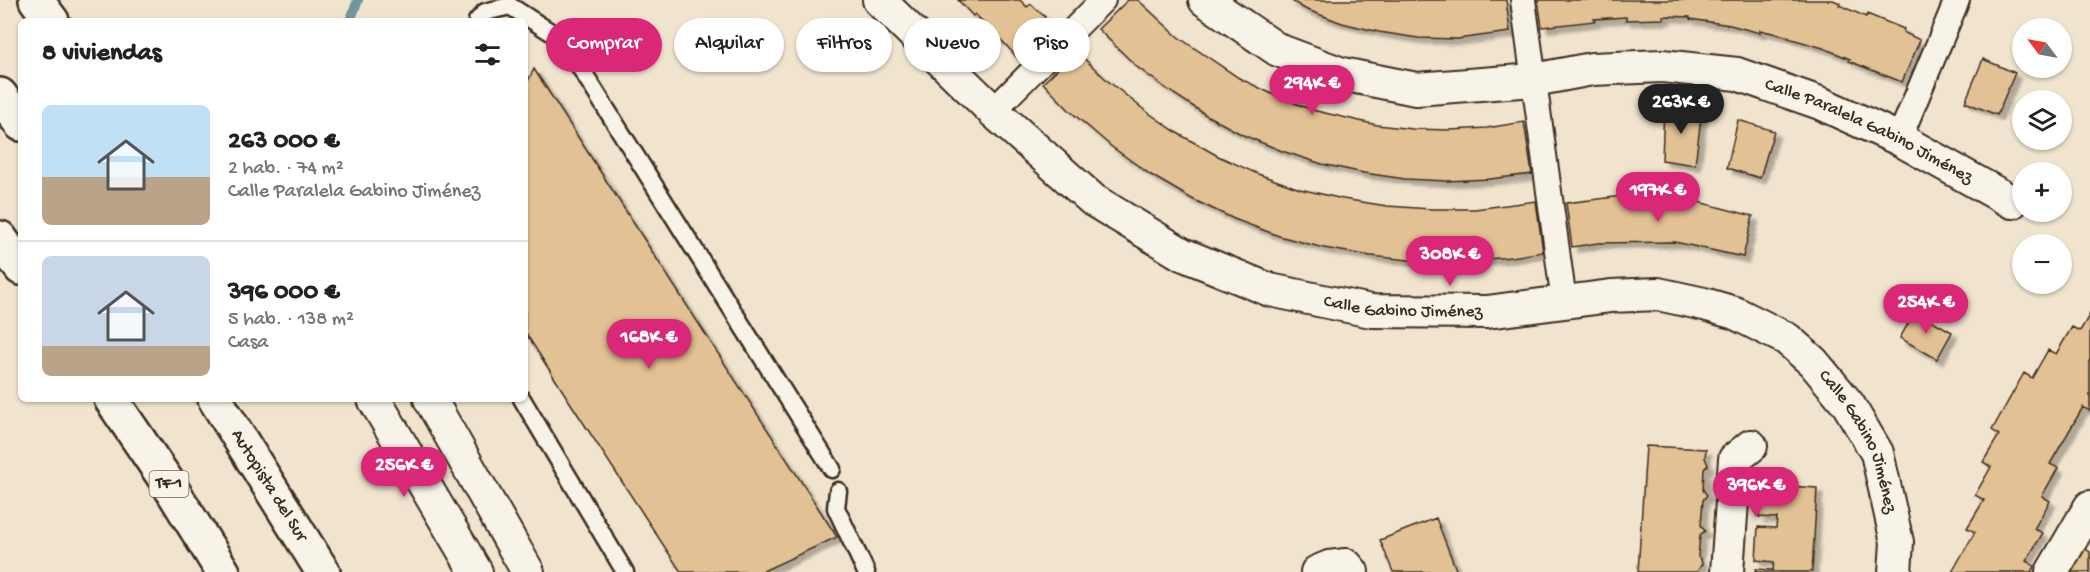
<!DOCTYPE html>
<html lang="es">
<head>
<meta charset="utf-8">
<style>
  :root { --surface:#fff; --page:#f6f6f6; --text:#222; --muted:#767676; --line:#e0e0e0; --accent:#db2777 }
  body { margin:0; font-family:"Gochi Hand",sans-serif; background:var(--page); color:var(--text); height:100vh; display:flex; flex-direction:column; font-size:22px; white-space:nowrap }
  * { box-sizing:border-box; margin:0 }
  p { font-size:20px; color:var(--muted) }
  .icon { flex:none; width:33px; height:33px; fill:none; stroke:currentColor; stroke-width:2; stroke-linecap:round; stroke-linejoin:round }
  .map { position:relative; flex:1; overflow:hidden }
  .details { position:absolute; left:18px; top:18px; width:510px; height:384px; display:flex; flex-direction:column; background:var(--surface); border-radius:9px; box-shadow:0 2px 4px #0004 }
  .details>* { flex:none }
  .guide { position:absolute; left:546px; top:18px; width:570px; height:54px; display:flex; gap:12px }
  .needle { width:39px; rotate:302deg }
  .tools { position:absolute; left:2012px; top:18px; display:grid; gap:12px }
  .tools a { display:grid; place-items:center; width:60px; height:60px; border-radius:50%; background:var(--surface); box-shadow:0 2px 4px #0004; font-size:30px }
  .price { position:absolute; translate:-50% -51px; padding:0 14px; border-radius:21px; background:var(--accent); color:#fff; font-size:20px; line-height:39px; filter:drop-shadow(0 2px 3px #0008) }
  .price::after { content:''; position:absolute; left:50%; top:36px; width:18px; height:14px; margin-left:-9px; background:inherit; clip-path:polygon(0 0,100% 0,50% 100%) }
  .price.active { background:#222; color:#fff }
  ul { padding:0; list-style:none }
  li { display:flex; align-items:center; gap:18px; height:150px; padding:0 24px }
  li+li { border-top:2px solid var(--line) }
  li span { display:grid; place-items:center; flex:none; width:168px; height:120px; border-radius:9px; color:#555 }
  li>.icon { margin-inline-start:auto }
  span .icon { width:72px; height:72px; fill:#fffc; stroke-width:1 }
  li b { font-size:26px }
  h2 { display:flex; justify-content:space-between; align-items:center; height:72px; padding:0 24px; font-size:26px }
  .pill { padding:0 21px; border-radius:27px; background:var(--surface); box-shadow:0 2px 4px #0004; font-size:21px; line-height:54px }
  .pill.active { background:var(--accent); color:#fff }
  .map>svg:first-child { display:block }
  .lines { fill:none; stroke-linecap:round; stroke-linejoin:round }
  .stream { stroke:#6f969c; stroke-width:10 }
  .building { fill:#e2c194; stroke:#3b2a1e; stroke-width:1.5; filter:url(#shadow) }
  .service-casing { stroke:#3b2a1e; stroke-width:21 }
  .pedestrian-casing { stroke:#3b2a1e; stroke-width:28 }
  .minor-casing { stroke:#3b2a1e; stroke-width:36 }
  .tertiary-casing { stroke:#3b2a1e; stroke-width:38 }
  .motorway-casing { stroke:#3b2a1e; stroke-width:38 }
  .service { stroke:#f7f3e8; stroke-width:16 }
  .pedestrian { stroke:#f7f3e8; stroke-width:24 }
  .minor { stroke:#f7f3e8; stroke-width:32 }
  .tertiary { stroke:#f7f3e8; stroke-width:33 }
  .motorway { stroke:#f7f3e8; stroke-width:33 }
  .labels { text-anchor:middle; dominant-baseline:central; stroke-width:5; stroke-linejoin:round; paint-order:stroke }
  .shield { fill:#f7f3e8; stroke:#73665b; stroke-width:1.5 }
  .shield-label { font-size:16px; font-weight:bold; fill:#3b2a1e }
  .street-label { font-size:18px; fill:#3b2a1e; stroke:#f7f3e8 }
</style>
</head>
<body>
<div class="map">
<svg width="2090" height="572" viewBox="0 0 2090 572">
  <defs>
    <filter id="shadow"><feDropShadow dx="5.5" dy="5.5" stdDeviation="1.5" flood-color="#0004"/></filter>
  </defs>
  <rect width="100%" height="100%" fill="#f1e4cf"/>
  <filter id="ink" filterUnits="userSpaceOnUse"><feTurbulence type="fractalNoise" baseFrequency=".0167" numOctaves="2"/><feDisplacementMap in="SourceGraphic" scale="12" xChannelSelector="R" yChannelSelector="G"/><feConvolveMatrix kernelMatrix="1 2 1 2 8 2 1 2 1" color-interpolation-filters="sRGB"/></filter>
  <g filter="url(#ink)">
    <g class="lines">
      <!-- stream -->
      <path class="stream" d="M 350,21 L 358,0"/>
    </g>
    <!-- building -->
    <path class="building" d="M 958,0 L 1020,0 L 1027,7 L 1031,4 L 1045,17 L 1041,21 L 1051,30 L 1020,61 L 1005,44 L 998,37 L 997,39 L 982,21 L 975,14 L 973,16 Z
      M 1128,0 L 1138,0 L 1178,37 L 1239,78 L 1272,94 L 1312,110 L 1377,125 L 1413,129 L 1450,130 L 1487,128 L 1524,122 L 1532,174 L 1490,179 L 1447,181 L 1405,179 L 1364,173 L 1322,164 L 1282,151 L 1243,135 L 1206,115 L 1171,92 L 1137,67 L 1098,29 Z
      M 1290,0 L 1506,0 L 1510,32 L 1457,39 L 1418,38 L 1379,32 L 1342,23 L 1305,9 Z
      M 1538,0 L 1833,0 L 1840,3 L 1839,5 L 1866,17 L 1867,14 L 1904,29 L 1903,32 L 1920,40 L 1902,82 L 1849,61 L 1850,59 L 1823,48 L 1788,38 L 1789,37 L 1760,30 L 1760,33 L 1730,25 L 1690,19 L 1690,17 L 1663,16 L 1664,19 L 1626,20 L 1626,17 L 1594,19 L 1595,21 L 1542,27 Z
      M 1076,51 L 1108,81 L 1143,109 L 1179,134 L 1218,156 L 1258,174 L 1300,189 L 1343,199 L 1387,206 L 1431,209 L 1475,209 L 1536,201 L 1543,252 L 1512,257 L 1465,261 L 1418,261 L 1371,256 L 1324,248 L 1279,236 L 1234,219 L 1192,199 L 1151,175 L 1112,147 L 1070,111 L 1043,83 Z
      M 1983,59 L 2015,73 L 1997,115 L 1965,102 Z
      M 534,69 L 640,233 L 837,537 L 761,572 L 681,572 L 575,410 L 525,332 L 525,87 Z
      M 1664,106 L 1702,111 L 1695,165 L 1662,160 Z
      M 1738,120 L 1774,131 L 1760,178 L 1727,168 Z
      M 1623,196 L 1683,198 L 1753,216 L 1743,257 L 1675,242 L 1598,243 L 1572,247 L 1566,203 Z
      M 1915,311 L 1952,332 L 1937,359 L 1900,338 Z
      M 2090,314 L 2090,411 L 2083,407 L 2050,464 L 2058,468 L 2042,496 L 2050,501 L 2034,529 L 2043,533 L 2026,561 L 2034,566 L 2031,572 L 1952,572 L 1975,532 L 1967,528 L 1984,500 L 1975,495 L 1991,467 L 1983,462 L 1999,435 L 1992,430 L 2024,373 L 2032,378 L 2048,350 L 2056,354 L 2072,327 L 2080,331 Z
      M 1646,446 L 1706,449 L 1705,458 L 1708,465 L 1704,469 L 1703,490 L 1707,495 L 1703,500 L 1701,525 L 1705,531 L 1700,535 L 1698,557 L 1701,559 L 1702,564 L 1697,572 L 1638,572 Z
      M 1760,484 L 1817,488 L 1812,572 L 1755,572 L 1756,569 L 1773,570 L 1774,562 L 1756,560 L 1758,527 L 1776,528 L 1777,518 L 1759,517 Z
      M 1436,518 L 1457,572 L 1393,572 L 1380,540 Z
      M 2084,548 L 2090,552 L 2090,572 L 2069,572 Z"/>
    <g class="lines">
      <!-- service casing -->
      <g class="service-casing">
        <path id="service" d="M 477,21 L 485,12 L 510,6 L 563,40 L 832,469
          M 522,399 L 625,572
          M 838,491 L 836,508 L 866,572"/>
      </g>
      <!-- pedestrian casing -->
      <g class="pedestrian-casing">
        <path id="pedestrian" d="M 1523,0 L 1564,302
          M 993,111 L 1103,0
          M 1899,139 L 1957,0"/>
      </g>
      <!-- minor casing -->
      <g class="minor-casing">
        <g id="minor">
          <path id="s1" d="M 879,0 L 993,111 L 1093,200 L 1182,254 L 1270,290 L 1371,311 L 1487,312 L 1611,296 L 1658,294 L 1704,304 L 1735,313 L 1787,339 L 1813,362 L 1848,404 L 1877,453 L 1897,542 L 1895,572"/>
          <path id="s2" d="M 1205,0 L 1278,50 L 1342,74 L 1416,89 L 1534,80 L 1592,69 L 1662,66 L 1737,74 L 1820,103 L 1899,139 L 2012,202"/>
          <path d="M 374,399 L 476,572"/>
          <path d="M 430,399 L 528,572"/>
          <path d="M 1317,572 L 1329,567 L 1346,565 L 1352,572"/>
          <path d="M 1727,572 L 1735,459 L 1751,446"/>
          <path d="M 2052,572 L 2090,507"/>
        </g>
      </g>
      <!-- tertiary casing -->
      <g class="tertiary-casing">
        <path id="tertiary" d="M 36,0 L 52,21"/>
      </g>
      <!-- motorway casing -->
      <g class="motorway-casing">
        <g id="motorway">
          <path d="M 0,95 L 21,124"/>
          <path d="M 0,238 L 21,268"/>
          <path d="M 111,399 L 166,480 L 223,572"/>
          <path id="s3" d="M 215,399 L 323,572"/>
        </g>
      </g>
      <!-- service -->
      <use href="#service" class="service"/>
      <!-- pedestrian -->
      <use href="#pedestrian" class="pedestrian"/>
      <!-- minor -->
      <use href="#minor" class="minor"/>
      <!-- tertiary -->
      <use href="#tertiary" class="tertiary"/>
      <!-- motorway -->
      <use href="#motorway" class="motorway"/>
    </g>
  </g>
  <g class="labels">
    <!-- shield labels -->
    <rect class="shield" x="149.5" y="471" width="39" height="26" rx="4.5"/>
    <g class="shield-label">
      <text x="169" y="484">TF-1</text>
    </g>
    <!-- street labels -->
    <g class="street-label">
      <text stroke="none"><textPath href="#s2" startOffset="699">Calle Paralela Gabino Jiménez</textPath></text>
      <text stroke="none"><textPath href="#s1" startOffset="627">Calle Gabino Jiménez</textPath></text>
      <text stroke="none"><textPath href="#s1" startOffset="1149">Calle Gabino Jiménez</textPath></text>
      <text stroke="none"><textPath href="#s3" startOffset="102">Autopista del Sur</textPath></text>
    </g>
  </g>
</svg>
<div class="tools">
<a><svg class="needle" viewBox="-14 -14 28 28"><path d="M0-13l5 13h-10z" fill="#e53935"/><path d="M0 13l5-13h-10z" fill="#767676"/></svg></a>
<a><svg class="icon" aria-label="layers" viewBox="0 0 24 24"><path d="M12 4l9 5-9 5-9-5zM3 14l9 5 9-5"/></svg></a>
<a>+</a>
<a>−</a>
</div>
<b class="price" style="left:1312px;top:116px">294K €</b>
<b class="price active" style="left:1681px;top:135px">263K €</b>
<b class="price" style="left:1658px;top:223px">197K €</b>
<b class="price" style="left:1450px;top:287px">308K €</b>
<b class="price" style="left:1926px;top:335px">254K €</b>
<b class="price" style="left:649px;top:370px">168K €</b>
<b class="price" style="left:404px;top:498px">256K €</b>
<b class="price" style="left:1756px;top:518px">396K €</b>
<div class="guide">
<a class="pill active">Comprar</a>
<a class="pill">Alquilar</a>
<a class="pill">Filtros</a>
<a class="pill">Nuevo</a>
<a class="pill">Piso</a>
</div>
<section class="details">
<h2>8 viviendas<svg class="icon" aria-label="filters" viewBox="0 0 24 24"><path d="M4 7h16M4 17h16"/><circle cx="9" cy="7" r="2"/><circle cx="15" cy="17" r="2"/></svg></h2>
<ul>
<li><span style="background:linear-gradient(#bfe0f5 60%,#b9a48a 0)"><svg class="icon" aria-label="home" viewBox="0 0 24 24"><path d="M3 11l9-7 9 7M6 9v11h12V9"/></svg></span><div><b>263 000 €</b><p>2 hab. · 74 m²</p><p>Calle Paralela Gabino Jiménez</p></div></li>
<li><span style="background:linear-gradient(#c9d6e8 75%,#b9a48a 0)"><svg class="icon" aria-label="home" viewBox="0 0 24 24"><path d="M3 11l9-7 9 7M6 9v11h12V9"/></svg></span><div><b>396 000 €</b><p>5 hab. · 138 m²</p><p>Casa</p></div></li>
</ul>
</section>
</div>
</body>
</html>
